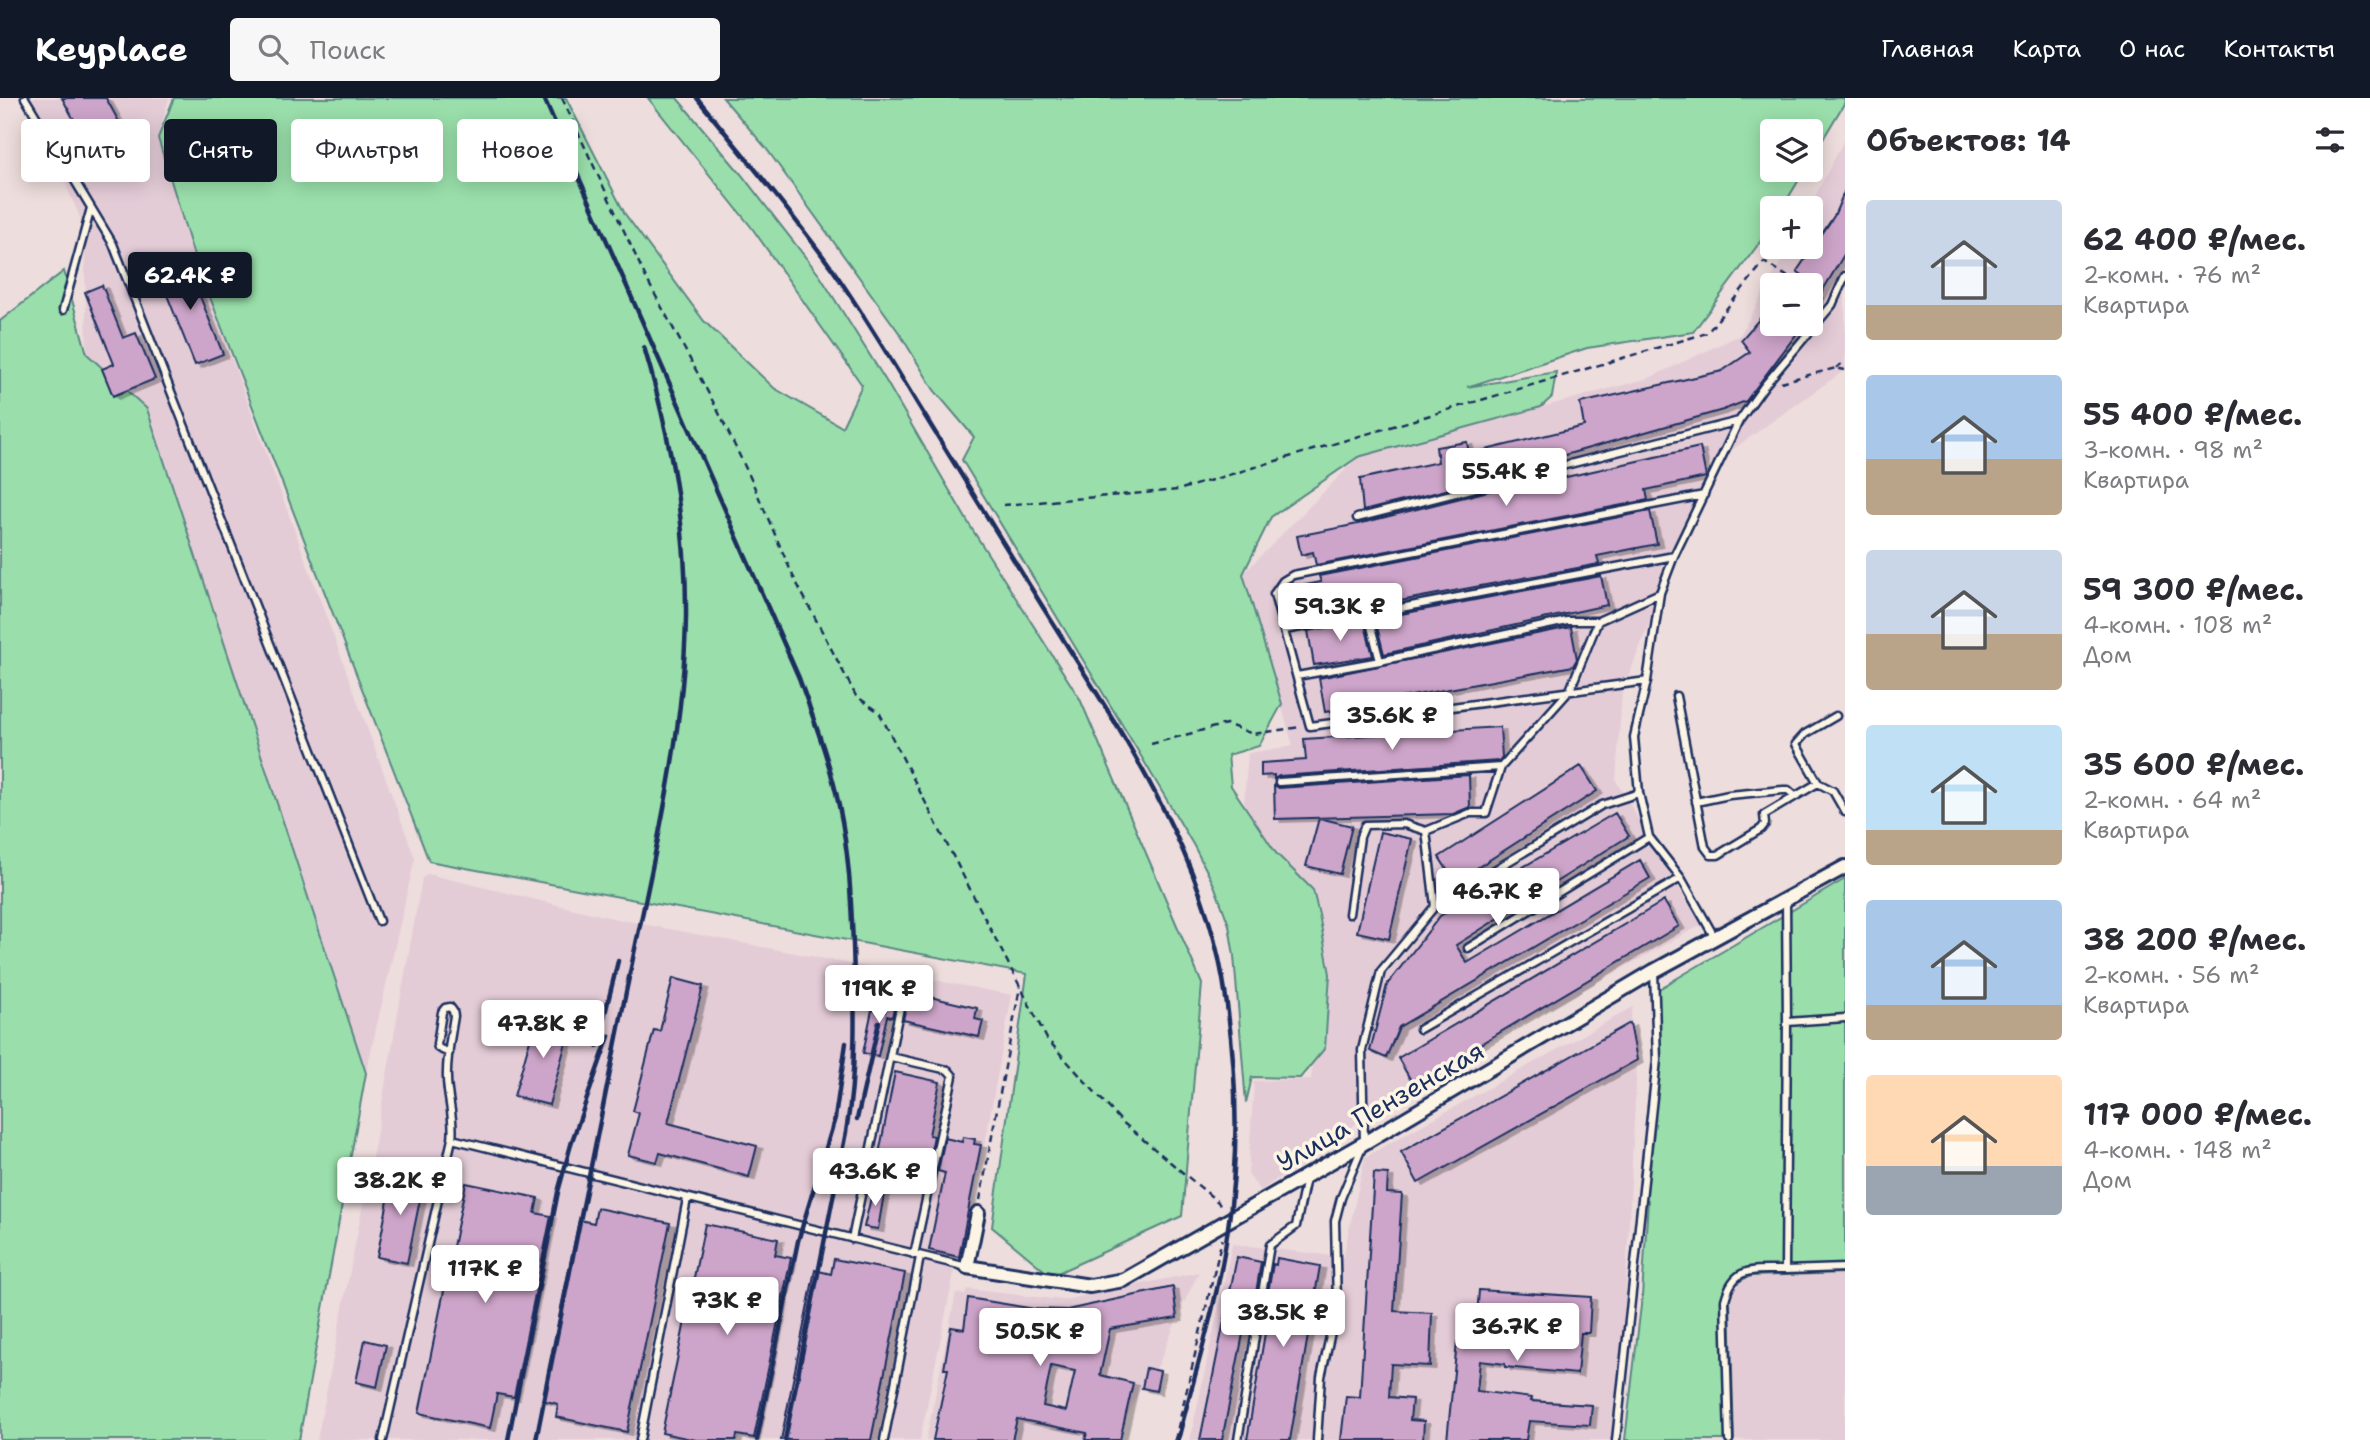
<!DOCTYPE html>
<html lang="ru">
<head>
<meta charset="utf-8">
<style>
  :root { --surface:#fff; --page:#f7f7f7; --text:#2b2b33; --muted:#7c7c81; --accent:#111827 }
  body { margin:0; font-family:"Shantell Sans",sans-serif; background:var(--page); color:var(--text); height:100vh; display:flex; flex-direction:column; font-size:26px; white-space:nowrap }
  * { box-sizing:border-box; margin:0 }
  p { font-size:23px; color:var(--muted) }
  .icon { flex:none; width:38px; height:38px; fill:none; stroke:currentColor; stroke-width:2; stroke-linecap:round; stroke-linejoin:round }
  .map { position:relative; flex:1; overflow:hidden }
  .side { display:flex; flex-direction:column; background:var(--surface); width:525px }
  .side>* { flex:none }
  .hud { position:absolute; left:21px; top:21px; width:665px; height:63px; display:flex; gap:14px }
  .buttons { position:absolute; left:1760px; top:21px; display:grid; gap:14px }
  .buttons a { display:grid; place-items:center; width:63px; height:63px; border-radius:7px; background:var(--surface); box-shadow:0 4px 18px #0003; font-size:35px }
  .price { position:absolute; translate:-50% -60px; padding:0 16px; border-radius:7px; background:#fff; color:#222; font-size:23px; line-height:46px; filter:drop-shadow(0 2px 4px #0008) }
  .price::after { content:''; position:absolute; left:50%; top:42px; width:21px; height:16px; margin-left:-10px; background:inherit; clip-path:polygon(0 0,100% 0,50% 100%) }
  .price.current { background:var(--accent); color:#fff }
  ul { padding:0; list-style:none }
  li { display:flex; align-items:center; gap:21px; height:175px; padding:0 21px }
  li span { display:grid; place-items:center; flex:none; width:196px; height:140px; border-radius:7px; color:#555 }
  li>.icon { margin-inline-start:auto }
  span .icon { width:84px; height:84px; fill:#fffc; stroke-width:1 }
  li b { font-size:30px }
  h2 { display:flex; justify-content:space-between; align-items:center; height:84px; padding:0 21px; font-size:30px }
  .tag { padding:0 24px; border-radius:7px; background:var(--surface); box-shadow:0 4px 18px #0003; font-size:24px; line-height:63px }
  .tag.current { background:var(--accent); color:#fff }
  header { display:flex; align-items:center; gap:42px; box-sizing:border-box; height:98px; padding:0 35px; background:var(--accent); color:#fff }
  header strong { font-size:33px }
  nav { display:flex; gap:38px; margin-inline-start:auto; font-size:24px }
  .search { width:490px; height:63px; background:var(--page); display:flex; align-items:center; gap:18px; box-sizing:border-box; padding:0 24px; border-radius:7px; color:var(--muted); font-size:26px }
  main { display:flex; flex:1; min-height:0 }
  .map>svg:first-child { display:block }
  .built { fill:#e4ccd7; fill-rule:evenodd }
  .green { fill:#9adfab; stroke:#5a8784; stroke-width:2 }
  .building { fill:#cea5ca; stroke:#1b2f5e; stroke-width:2; fill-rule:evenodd; filter:url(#shadow) }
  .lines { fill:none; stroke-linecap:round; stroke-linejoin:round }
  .service-casing { stroke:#1b2f5e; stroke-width:11 }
  .minor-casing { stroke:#1b2f5e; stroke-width:18 }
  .path { stroke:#1b2f5e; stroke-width:2.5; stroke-dasharray:7 5; stroke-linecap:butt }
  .service { stroke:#fcf5e5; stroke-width:6 }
  .minor { stroke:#fcf5e5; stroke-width:12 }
  .rail { stroke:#1b2f5e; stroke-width:4.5 }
  .labels { text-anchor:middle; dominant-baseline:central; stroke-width:7; stroke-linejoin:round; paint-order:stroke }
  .street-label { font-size:26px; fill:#1b2f5e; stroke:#fcf5e5 }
</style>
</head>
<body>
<header>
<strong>Keyplace</strong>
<div class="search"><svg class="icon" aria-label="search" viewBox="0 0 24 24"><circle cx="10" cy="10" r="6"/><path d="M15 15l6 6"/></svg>Поиск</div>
<nav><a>Главная</a><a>Карта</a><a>О нас</a><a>Контакты</a></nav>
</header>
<main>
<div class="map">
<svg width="1845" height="1342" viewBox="0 0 1845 1342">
  <defs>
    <filter id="shadow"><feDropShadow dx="5.5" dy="3" stdDeviation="0" flood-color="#0004"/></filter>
  </defs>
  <rect width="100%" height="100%" fill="#edd"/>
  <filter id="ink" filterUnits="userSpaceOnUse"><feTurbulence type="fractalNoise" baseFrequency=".0143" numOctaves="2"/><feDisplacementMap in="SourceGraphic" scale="14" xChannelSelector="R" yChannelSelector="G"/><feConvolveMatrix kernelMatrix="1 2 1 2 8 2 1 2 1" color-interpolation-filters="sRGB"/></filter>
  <g filter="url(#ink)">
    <!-- built -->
    <path class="built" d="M 29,0 L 169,0 L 158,40 L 194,158 L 415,760 L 366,975 L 147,311 L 87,256 L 84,129 Z
      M 1845,40 L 1845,272 L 1708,369 L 1706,379 L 1622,595 L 1616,683 L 1701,827 L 1413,986 L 1260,1093 L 1248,1076 L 1254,983 L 1311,981 L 1325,840 L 1303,782 L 1243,717 L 1248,655 L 1293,648 L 1243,476 L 1358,359 L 1649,280 L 1740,237 L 1789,149 L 1811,149 L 1811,110 L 1809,110 ZM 1773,187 L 1811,187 L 1811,226 L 1773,226 Z
      M 428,776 L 617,821 L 1012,897 L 966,1150 L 959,1159 L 954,1175 L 920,1342 L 317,1342 L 375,1044 L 422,780 Z
      M 1633,909 L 1630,925 L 1638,945 L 1618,1342 L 1190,1342 L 1232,1146 L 1343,1159 L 1365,1059 Z
      M 1199,1174 L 1181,1211 L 1159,1266 L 1139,1293 L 1124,1325 L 1120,1342 L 926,1342 L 956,1195 L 965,1197 L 967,1191 L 1063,1202 Z
      M 1845,1175 L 1845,1342 L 1734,1342 L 1730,1200 L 1733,1188 L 1740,1181 L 1752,1178 Z"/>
    <!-- green -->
    <path class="green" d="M 174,0 L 566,0 L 625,116 L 704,223 L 774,290 L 842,329 L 862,287 L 752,130 L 648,0 L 677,0 L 741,76 L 820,178 L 886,283 L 972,431 L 1080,601 L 1202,886 L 1182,1118 L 1051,1178 L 992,1129 L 1027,876 L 429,763 L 194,158 L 158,40 Z
      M 723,0 L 1844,0 L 1845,4 L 1811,61 L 1811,33 L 1773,33 L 1773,72 L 1805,72 L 1782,110 L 1773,110 L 1772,128 L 1693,234 L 1587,250 L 1467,289 L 1556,274 L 1552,299 L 1541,309 L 1358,359 L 1271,419 L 1243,476 L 1282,606 L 1259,648 L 1228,657 L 1231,688 L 1276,755 L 1313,792 L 1319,817 L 1330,876 L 1325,950 L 1300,980 L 1252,979 L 1246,1005 L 1234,858 L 1229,827 L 1214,787 L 1194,748 L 1135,648 L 962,362 L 974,339 L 934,292 L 900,236 L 766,50 Z
      M 64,173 L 87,256 L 147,311 L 366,975 L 299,1342 L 0,1342 L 0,223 Z
      M 1845,781 L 1845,1175 L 1752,1178 C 1738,1182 1734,1186 1730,1200 L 1734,1342 L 1625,1342 L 1642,1199 L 1648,1102 L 1643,1101 L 1657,975 L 1659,891 Z"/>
    <!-- building -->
    <path class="building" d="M 62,0 L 106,0 L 129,42 L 95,60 Z
      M 1845,92 L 1845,155 L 1811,212 L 1811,184 L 1797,173 L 1834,118 Z
      M 185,161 L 223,256 L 195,267 L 157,172 Z
      M 102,187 L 123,240 L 136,235 L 155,281 L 113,298 L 102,271 L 114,266 L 85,194 Z
      M 1761,219 L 1770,226 L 1804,226 L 1746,303 L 1723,312 L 1512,372 L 1513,375 L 1363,413 L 1360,381 L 1438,364 L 1436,349 L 1467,344 L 1469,356 L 1584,328 L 1580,305 L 1722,273 L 1750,254 L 1741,242 Z
      M 1700,349 L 1706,379 L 1646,392 L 1648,402 L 1316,467 L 1313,454 L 1301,457 L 1297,438 L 1358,426 L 1516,386 L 1517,390 Z
      M 1650,413 L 1657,446 L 1597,458 L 1599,466 L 1303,521 L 1296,489 L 1321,484 L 1319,478 Z
      M 1601,478 L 1607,507 L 1384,556 L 1375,521 Z
      M 1364,523 L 1373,558 L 1314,567 L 1308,533 Z
      M 1571,529 L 1577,561 L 1573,568 L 1325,614 L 1319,580 Z
      M 1500,629 L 1502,659 L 1499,663 L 1279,678 L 1274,681 L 1274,677 L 1261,678 L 1261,665 L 1306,662 L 1304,641 Z
      M 1581,668 L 1597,693 L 1455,784 L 1439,759 Z
      M 1469,677 L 1470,709 L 1453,716 L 1275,721 L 1274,687 L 1279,690 Z
      M 1615,715 L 1629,738 L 1456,847 L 1467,865 L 1640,762 L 1650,780 L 1399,929 L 1386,960 L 1370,953 L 1387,887 L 1440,818 Z
      M 1319,720 L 1352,728 L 1340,776 L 1306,768 Z
      M 1380,734 L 1412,741 L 1389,841 L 1357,834 Z
      M 1664,803 L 1679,828 L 1413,986 L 1398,960 Z
      M 673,880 L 703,888 L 668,1025 L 757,1048 L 749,1079 L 660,1055 L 657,1064 L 628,1057 L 639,1015 L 633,1013 L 654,932 L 660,933 Z
      M 890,890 L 898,892 L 892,919 L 887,918 L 878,958 L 863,955 L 872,912 L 885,914 Z
      M 909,894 L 977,910 L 975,921 L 983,923 L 979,939 L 903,922 Z
      M 537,917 L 571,926 L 549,1007 L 514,998 Z
      M 1630,925 L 1637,962 L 1418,1085 L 1401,1054 Z
      M 895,974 L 940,984 L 929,1037 L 934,1038 L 927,1071 L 878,1061 Z
      M 963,1039 L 975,1041 L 974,1046 L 981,1047 L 959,1159 L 929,1152 L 945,1075 L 938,1073 L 945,1040 L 962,1044 Z
      M 394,1072 L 421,1077 L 419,1086 L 423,1087 L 407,1165 L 377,1159 Z
      M 1374,1075 L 1388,1076 L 1387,1095 L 1402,1096 L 1394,1213 L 1432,1215 L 1430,1268 L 1391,1266 L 1389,1299 L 1412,1301 L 1410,1322 L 1424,1323 L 1423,1342 L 1341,1342 L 1346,1298 L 1360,1299 Z
      M 466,1085 L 538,1100 L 535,1115 L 551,1118 L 514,1299 L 497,1296 L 490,1330 L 419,1315 Z
      M 874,1087 L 885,1090 L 878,1131 L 864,1129 Z
      M 597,1110 L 670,1125 L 627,1334 L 556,1319 L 558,1306 L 542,1302 L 579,1122 L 594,1125 Z
      M 705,1126 L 778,1141 L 775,1157 L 791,1160 L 754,1340 L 737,1337 L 736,1342 L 696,1342 L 662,1335 Z
      M 1237,1159 L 1261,1164 L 1250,1232 L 1244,1231 L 1222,1342 L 1200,1342 Z
      M 1277,1160 L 1320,1168 L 1290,1342 L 1247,1342 L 1265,1235 L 1261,1234 L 1273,1166 L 1276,1167 Z
      M 834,1161 L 905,1175 L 871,1342 L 781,1342 L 815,1172 L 831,1176 Z
      M 1173,1189 L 1177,1220 L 1110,1231 L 1100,1277 L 1133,1285 L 1120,1342 L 1085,1342 L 1087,1335 L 1017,1321 L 1012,1342 L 933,1342 L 948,1271 L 944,1271 L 951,1229 L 964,1231 L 968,1200 L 1035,1211 L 1067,1212 ZM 1051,1268 L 1075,1273 L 1066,1313 L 1043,1308 Z
      M 1479,1192 L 1591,1199 L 1589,1235 L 1581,1235 L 1577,1276 L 1505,1269 L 1505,1266 L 1480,1263 L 1477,1293 L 1532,1300 L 1531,1303 L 1592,1307 L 1590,1327 L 1529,1323 L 1526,1342 L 1447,1342 L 1457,1244 L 1475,1246 Z
      M 365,1242 L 386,1247 L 377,1289 L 356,1284 Z
      M 1146,1270 L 1160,1273 L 1156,1293 L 1142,1290 Z"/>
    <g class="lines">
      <!-- service casing -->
      <g class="service-casing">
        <path id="service" d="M 25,0 L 113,146 L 379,823
          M 63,212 L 91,110
          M 1357,420 L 1739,323
          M 1368,517 L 1380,563
          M 1285,532 L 1674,458
          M 1297,578 L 1380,563 L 1567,523 L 1598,523
          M 1647,583 L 1310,628 L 1274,496 L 1283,483 L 1293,477 L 1704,397
          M 1676,598 L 1705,749 L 1711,757 L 1718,757 L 1761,731 L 1765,726 L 1764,717 L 1818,685
          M 1836,618 L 1805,636 L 1796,646 L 1818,685 L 1833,693 L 1845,714
          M 1279,684 L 1501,669
          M 1696,704 L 1729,697 L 1783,692 L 1788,692 L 1795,698
          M 1426,733 L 1435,808
          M 1786,801 L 1787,924 L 1845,920
          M 1349,816 L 1360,739 L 1365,727 L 1404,726 L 1426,733 L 1470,715 L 1486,715 L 1501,669 L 1570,592 L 1598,523 L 1660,495
          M 1715,840 L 1681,780 L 1649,739 L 1639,695 L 1634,639 L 1647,583 L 1660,495 L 1674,458 L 1739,323 L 1764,288 L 1832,207 L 1845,178
          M 1468,850 L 1649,739
          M 1787,924 L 1785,1172 L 1845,1170
          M 1420,931 L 1681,780
          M 891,959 L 948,972 L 953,978 L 914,1157
          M 452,1041 L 967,1169
          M 852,1141 L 903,895
          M 383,1342 L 452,1041 C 455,1020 447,1000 447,980 C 446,960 451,938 454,918 L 453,913 L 450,909 L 445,910 L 442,914 L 437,946 L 438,950 L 449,955
          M 640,1342 L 687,1101
          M 884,1342 L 920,1159
          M 1238,1342 L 1270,1147 L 1296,1128 L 1306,1080
          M 1317,1342 L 1321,1279 L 1337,1207 L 1335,1123 L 1341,1100 L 1364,1045 L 1362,952 L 1381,873 L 1435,808 L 1602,707 L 1639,695
          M 1616,1342 L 1657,962 L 1654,873
          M 1729,1342 L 1725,1202 C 1734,1166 1754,1173 1785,1172"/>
      </g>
      <!-- minor casing -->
      <g class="minor-casing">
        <path id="minor" d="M 978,1115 L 967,1169 L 1090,1188 L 1124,1182 L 1364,1045 L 1654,873 L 1845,769"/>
      </g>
      <!-- path -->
      <path class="path" d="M 562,0 L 646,180 L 717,311 L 750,379 L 793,478 L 856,598 L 879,614 L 1047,941 L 1121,1023 L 1218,1104 L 1222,1111
        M 1811,194 L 1823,201
        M 1836,270 L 1845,263
        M 1781,284 L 1836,270 L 1845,272
        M 1003,407 L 1178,392 L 1707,235 L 1764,164 L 1801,187
        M 1151,646 L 1226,626 L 1253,636 L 1300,629
        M 980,1102 L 1020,889
        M 1175,1342 L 1222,1141"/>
      <!-- service -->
      <use href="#service" class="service"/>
      <!-- minor -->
      <use href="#minor" class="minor"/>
      <!-- rail -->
      <path class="rail" d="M 544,0 L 799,580 C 814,622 830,664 839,708 C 849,754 851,799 853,846 C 855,910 857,971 846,1034 L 785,1342
        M 697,0 C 743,57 790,112 833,172 C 863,215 890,260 917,305 C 957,369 996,434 1036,498 C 1110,618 1198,740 1223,881 C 1237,964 1240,1054 1227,1137 C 1217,1206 1195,1274 1178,1342
        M 597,948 L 618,863
        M 857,1021 L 879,924
        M 508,1342 L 558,1094 L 572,1043 L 609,938
        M 536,1342 C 565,1198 594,1054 623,909 C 648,782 684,649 686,519 C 687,427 670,336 644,249
        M 757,1342 L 798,1143 L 835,1020 L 846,945"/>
    </g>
  </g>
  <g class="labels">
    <!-- street labels -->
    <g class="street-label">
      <text transform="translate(1380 1008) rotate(-30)">Улица Пензенская</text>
    </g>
  </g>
</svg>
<div class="buttons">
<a><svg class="icon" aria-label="layers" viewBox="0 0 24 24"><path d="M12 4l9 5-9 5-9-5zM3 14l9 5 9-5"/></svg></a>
<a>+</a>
<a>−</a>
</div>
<b class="price current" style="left:190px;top:214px">62.4K ₽</b>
<b class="price" style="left:1506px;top:410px">55.4K ₽</b>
<b class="price" style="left:1340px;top:545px">59.3K ₽</b>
<b class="price" style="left:1392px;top:654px">35.6K ₽</b>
<b class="price" style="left:1498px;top:830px">46.7K ₽</b>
<b class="price" style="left:879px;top:927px">119K ₽</b>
<b class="price" style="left:543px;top:962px">47.8K ₽</b>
<b class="price" style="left:875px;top:1110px">43.6K ₽</b>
<b class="price" style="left:400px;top:1119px">38.2K ₽</b>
<b class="price" style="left:485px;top:1207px">117K ₽</b>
<b class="price" style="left:727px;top:1239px">73K ₽</b>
<b class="price" style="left:1283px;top:1251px">38.5K ₽</b>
<b class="price" style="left:1517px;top:1265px">36.7K ₽</b>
<b class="price" style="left:1040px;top:1270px">50.5K ₽</b>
<div class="hud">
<a class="tag">Купить</a>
<a class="tag current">Снять</a>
<a class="tag">Фильтры</a>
<a class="tag">Новое</a>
</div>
</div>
<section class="side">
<h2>Объектов: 14<svg class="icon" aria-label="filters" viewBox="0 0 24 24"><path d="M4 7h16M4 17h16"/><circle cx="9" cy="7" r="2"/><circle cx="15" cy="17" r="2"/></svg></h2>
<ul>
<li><span style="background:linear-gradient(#c9d6e8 75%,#b9a48a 0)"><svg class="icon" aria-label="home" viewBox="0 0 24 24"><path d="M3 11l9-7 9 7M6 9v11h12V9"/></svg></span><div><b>62 400 ₽/мес.</b><p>2-комн. · 76 m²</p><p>Квартира</p></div></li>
<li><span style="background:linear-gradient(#a9c7e8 60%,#b9a48a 0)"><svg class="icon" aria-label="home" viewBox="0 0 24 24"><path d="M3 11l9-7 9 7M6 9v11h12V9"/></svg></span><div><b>55 400 ₽/мес.</b><p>3-комн. · 98 m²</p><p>Квартира</p></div></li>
<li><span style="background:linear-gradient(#c9d6e8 60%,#b9a48a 0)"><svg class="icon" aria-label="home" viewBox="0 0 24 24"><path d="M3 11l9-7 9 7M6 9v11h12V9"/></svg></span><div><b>59 300 ₽/мес.</b><p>4-комн. · 108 m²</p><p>Дом</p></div></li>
<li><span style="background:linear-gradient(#bfe0f5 75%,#b9a48a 0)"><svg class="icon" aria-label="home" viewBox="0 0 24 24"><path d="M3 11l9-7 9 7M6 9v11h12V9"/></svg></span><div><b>35 600 ₽/мес.</b><p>2-комн. · 64 m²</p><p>Квартира</p></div></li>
<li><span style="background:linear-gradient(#a9c7e8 75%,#b9a48a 0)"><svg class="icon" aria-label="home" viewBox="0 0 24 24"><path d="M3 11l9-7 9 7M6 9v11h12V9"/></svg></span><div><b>38 200 ₽/мес.</b><p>2-комн. · 56 m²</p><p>Квартира</p></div></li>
<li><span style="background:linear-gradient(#ffd9b3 65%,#9aa5b1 0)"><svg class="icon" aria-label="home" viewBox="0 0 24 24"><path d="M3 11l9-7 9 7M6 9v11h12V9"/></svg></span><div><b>117 000 ₽/мес.</b><p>4-комн. · 148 m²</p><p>Дом</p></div></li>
</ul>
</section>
</main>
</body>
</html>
